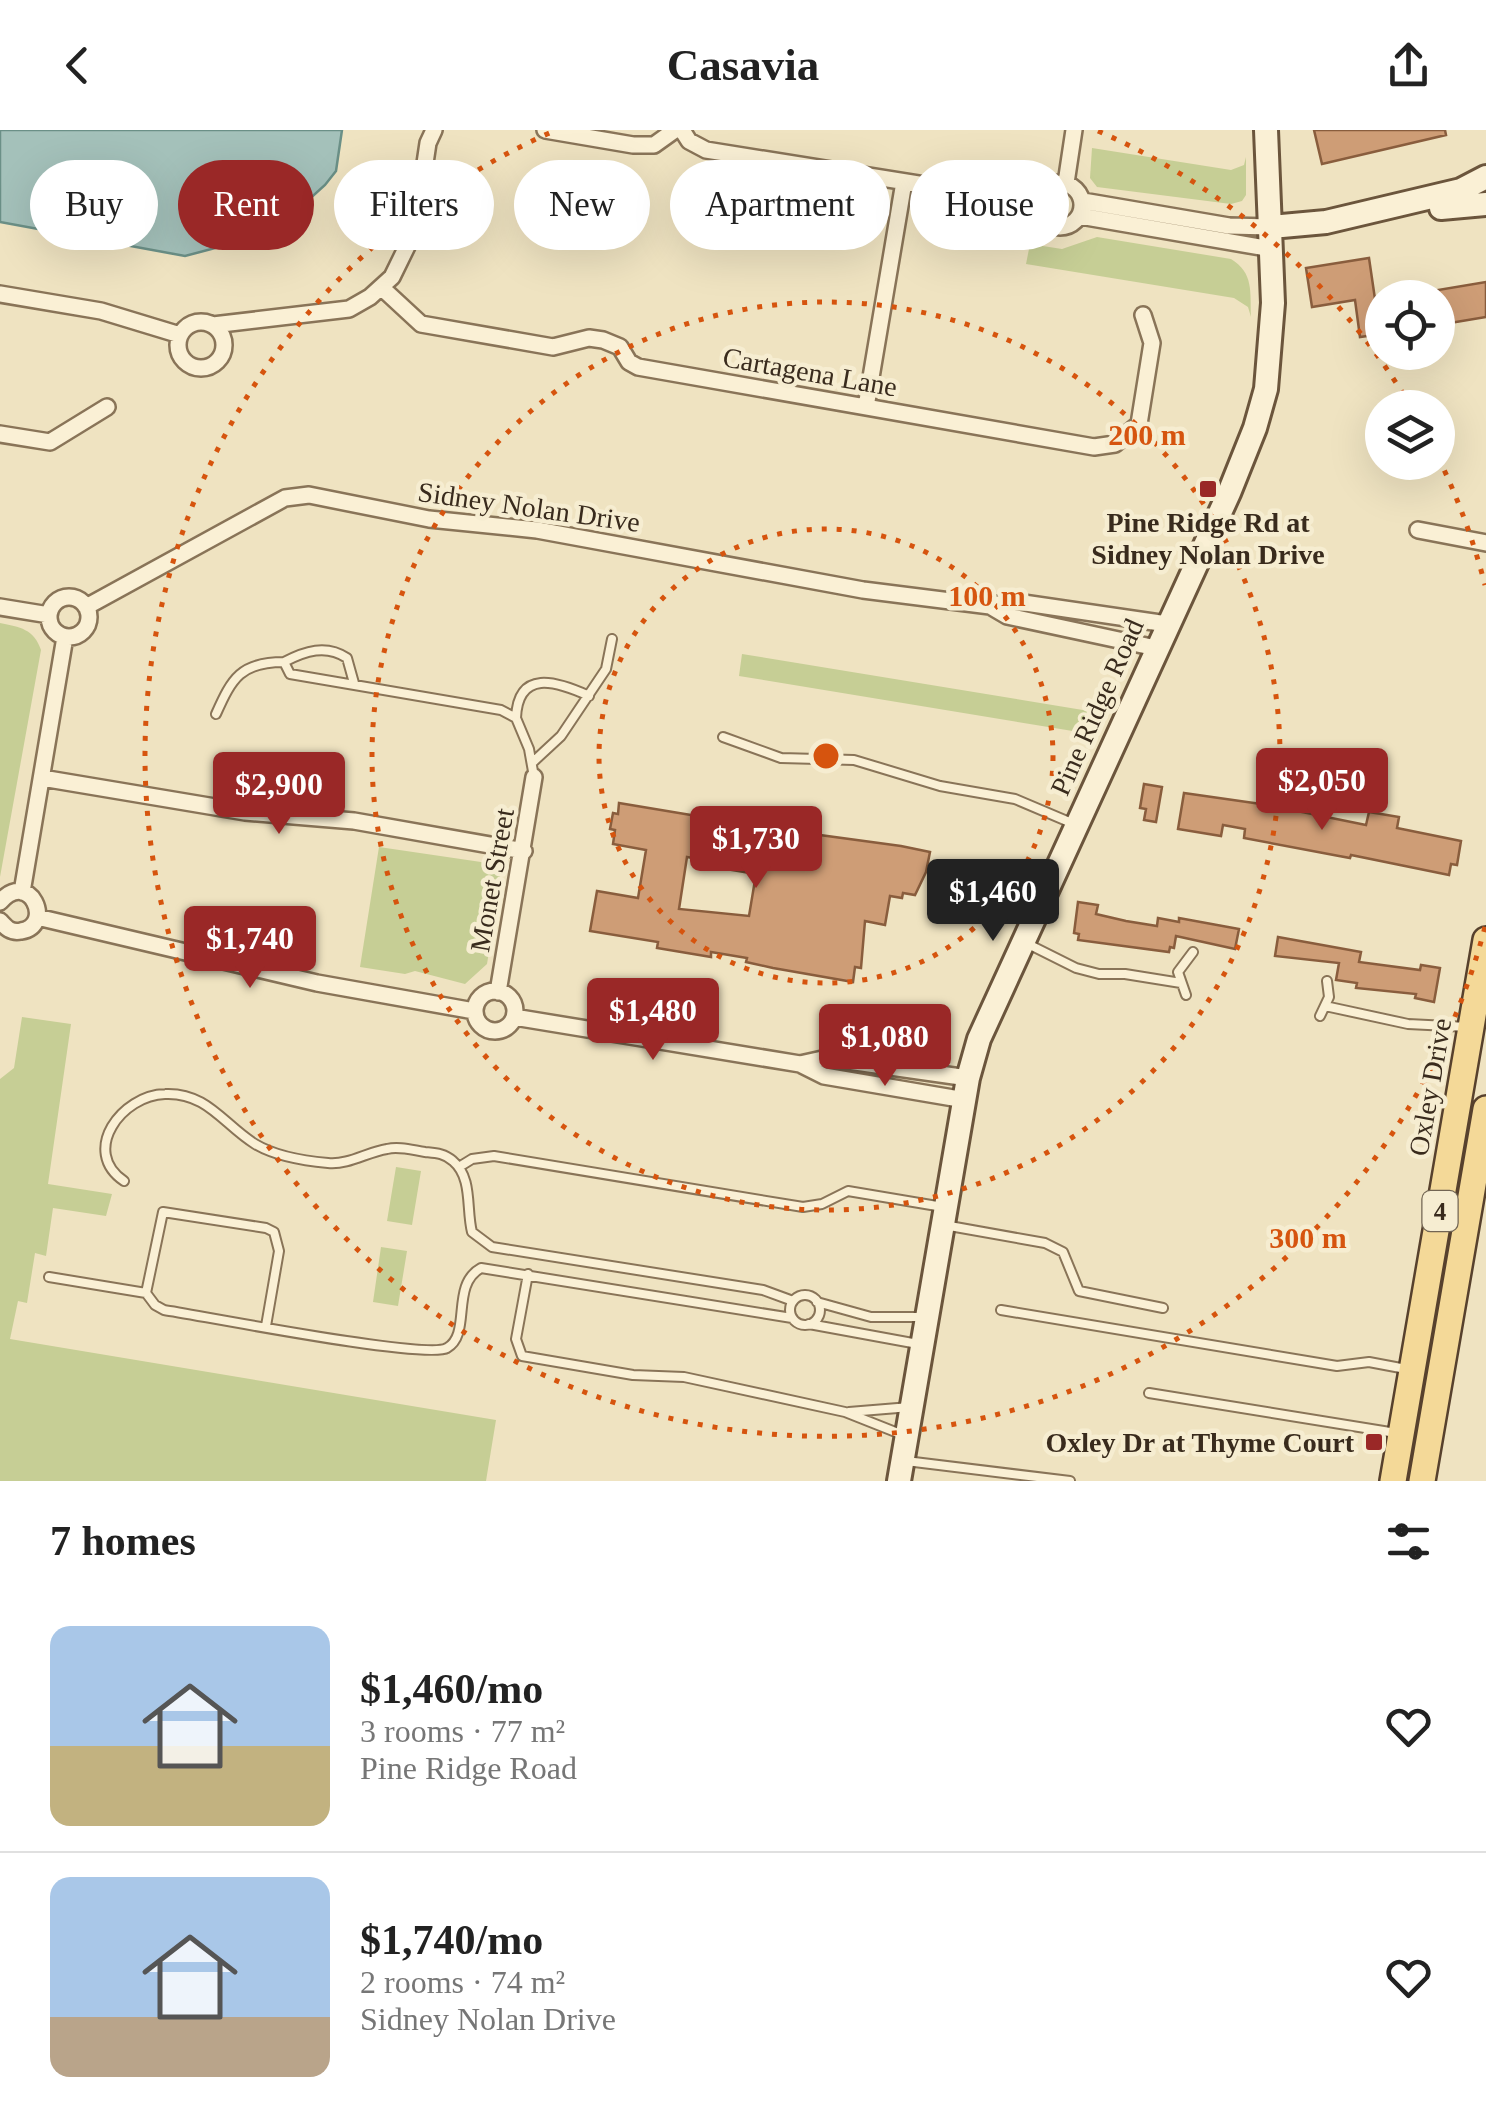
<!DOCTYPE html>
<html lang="en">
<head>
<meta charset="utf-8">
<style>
  :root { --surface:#fff; --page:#f2f2f2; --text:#222; --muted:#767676; --line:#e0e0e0; --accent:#9a2827 }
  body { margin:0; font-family:"Times New Roman",serif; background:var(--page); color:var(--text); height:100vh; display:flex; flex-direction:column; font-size:38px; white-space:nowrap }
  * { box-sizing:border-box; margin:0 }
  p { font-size:32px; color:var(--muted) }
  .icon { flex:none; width:55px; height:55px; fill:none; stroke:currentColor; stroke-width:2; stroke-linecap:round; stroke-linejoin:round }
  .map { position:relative; height:1351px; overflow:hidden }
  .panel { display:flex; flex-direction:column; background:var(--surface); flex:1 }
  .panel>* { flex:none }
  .hud { position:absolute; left:30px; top:30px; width:1428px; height:90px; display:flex; gap:20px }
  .buttons { position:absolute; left:1365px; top:150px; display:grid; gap:20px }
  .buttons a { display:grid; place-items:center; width:90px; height:90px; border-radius:50%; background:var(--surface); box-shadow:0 10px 40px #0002; font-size:50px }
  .price { position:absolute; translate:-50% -85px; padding:0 22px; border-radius:10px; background:var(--accent); color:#fff; font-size:32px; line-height:65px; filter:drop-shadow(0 2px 5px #0008) }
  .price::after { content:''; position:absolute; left:50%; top:60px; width:30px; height:22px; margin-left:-15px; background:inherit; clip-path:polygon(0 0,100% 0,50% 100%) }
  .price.on { background:#222; color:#fff }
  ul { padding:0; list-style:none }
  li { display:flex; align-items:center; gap:30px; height:250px; padding:0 50px }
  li+li { border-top:2px solid var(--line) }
  li span { display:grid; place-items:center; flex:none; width:280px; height:200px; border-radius:20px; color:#555 }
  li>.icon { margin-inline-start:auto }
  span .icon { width:120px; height:120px; fill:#fffc; stroke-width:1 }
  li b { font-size:42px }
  h2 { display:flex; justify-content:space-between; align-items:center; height:120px; padding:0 50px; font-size:42px }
  .chip { padding:0 35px; border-radius:45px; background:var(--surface); box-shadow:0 10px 40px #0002; font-size:35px; line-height:90px }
  .chip.on { background:var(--accent); color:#fff }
  header { display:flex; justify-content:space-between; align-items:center; height:130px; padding:0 50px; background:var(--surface); font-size:45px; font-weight:700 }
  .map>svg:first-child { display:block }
  .green { fill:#c6ce95 }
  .water { fill:#a4c1ba; stroke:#6b9087; stroke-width:2.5 }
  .building { fill:#ce9d76; stroke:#895d3d; stroke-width:2.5; fill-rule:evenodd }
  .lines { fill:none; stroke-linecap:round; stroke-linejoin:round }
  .lane-casing { stroke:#897458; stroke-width:12 }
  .street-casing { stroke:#897458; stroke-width:20 }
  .secondary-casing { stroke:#6b553c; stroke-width:28 }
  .primary-casing { stroke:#57412d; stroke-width:30 }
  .lane { stroke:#faf0d5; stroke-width:8 }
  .street { stroke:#faf0d5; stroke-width:15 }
  .secondary { stroke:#faf0d5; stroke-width:22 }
  .primary { stroke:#f4d998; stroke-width:25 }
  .ring { fill:none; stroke:#d6540e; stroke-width:5; stroke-dasharray:5 10 }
  .poi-dot { fill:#9a2827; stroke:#f6edd1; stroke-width:4 }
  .labels { text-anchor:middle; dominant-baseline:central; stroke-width:9; stroke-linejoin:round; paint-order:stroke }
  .shield { fill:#f6edd1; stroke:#726553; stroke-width:2.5 }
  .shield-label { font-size:25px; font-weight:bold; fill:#392b1d }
  .street-label { font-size:28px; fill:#392b1d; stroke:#f6edd1 }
  .poi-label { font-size:28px; font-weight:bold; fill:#392b1d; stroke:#f6edd1 }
  .centre { fill:#d6540e; stroke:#f6edd1; stroke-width:5 }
  .ring-label { font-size:30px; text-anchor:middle; font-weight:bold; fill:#d6540e; stroke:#f6edd1; stroke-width:9; stroke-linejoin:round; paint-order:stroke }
</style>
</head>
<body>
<header><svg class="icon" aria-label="back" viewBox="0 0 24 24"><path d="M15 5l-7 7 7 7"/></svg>Casavia<svg class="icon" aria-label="share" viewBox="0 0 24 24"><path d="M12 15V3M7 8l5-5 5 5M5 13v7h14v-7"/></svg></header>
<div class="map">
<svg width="1486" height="1351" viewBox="0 0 1486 1351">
  <rect width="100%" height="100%" fill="#efe3c1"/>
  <!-- green -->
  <path class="green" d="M 1092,18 L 1231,40 L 1244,35 L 1246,27 L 1246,65 L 1242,71 L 1231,74 L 1097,57 L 1090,48 Z
    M 1097,107 L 1231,129 C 1254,143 1250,162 1251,187 L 1248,177 L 1234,168 L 1026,134 L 1030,114 L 1062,119 Z
    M 0,493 C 20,497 34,499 41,520 L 0,747 Z
    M 742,524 L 1101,583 L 1091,604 L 739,546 Z
    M 379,717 L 481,732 L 493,736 L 501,748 L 487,834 L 465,854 L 415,841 L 405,844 L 360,837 Z
    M 22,887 L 71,894 L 48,1054 L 112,1064 L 106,1086 L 53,1078 L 46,1126 L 35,1123 L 27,1173 L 18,1171 L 10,1209 L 496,1290 L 486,1351 L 0,1351 L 0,949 L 14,938 Z
    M 396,1037 L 421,1041 L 412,1095 L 387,1091 Z
    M 381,1117 L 407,1121 L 398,1176 L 373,1172 Z"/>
  <!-- water -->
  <path class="water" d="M 0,0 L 342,0 L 336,41 L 325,55 L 272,103 L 185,126 L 0,92 Z"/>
  <!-- building -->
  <path class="building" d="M 1314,0 L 1445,0 L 1446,5 L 1322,34 Z
    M 1369,128 L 1375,169 L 1382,168 L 1382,204 L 1360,207 L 1355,170 L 1312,177 L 1306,138 Z
    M 1486,152 L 1486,187 L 1438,195 L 1438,160 Z
    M 1144,654 L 1162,657 L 1156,692 L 1144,690 L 1146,679 L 1140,678 Z
    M 1184,663 L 1268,675 L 1366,695 L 1369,682 L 1399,687 L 1397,698 L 1461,711 L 1457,735 L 1451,734 L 1449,745 L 1351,725 L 1350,728 L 1339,726 L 1244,708 L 1245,699 L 1223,695 L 1221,706 L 1178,699 Z
    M 619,673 L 733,692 L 732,696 L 768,702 L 768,698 L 901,716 L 930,722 L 926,742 L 915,765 L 903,763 L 902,768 L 890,766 L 885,795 L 865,791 L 861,838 L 855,837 L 853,852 L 773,838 L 746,832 L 747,828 L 711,822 L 711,827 L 657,818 L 658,812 L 590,801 L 597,761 L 638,768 L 646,720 L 613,714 L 615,700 L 610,699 L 613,683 L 618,684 ZM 687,727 L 721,733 L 720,738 L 756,744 L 749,786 L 679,779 Z
    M 1078,772 L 1098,775 L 1096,784 L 1126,791 L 1157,796 L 1158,788 L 1179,792 L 1179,788 L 1239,799 L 1235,819 L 1176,806 L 1174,818 L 1170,817 L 1169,822 L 1078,810 L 1079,804 L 1074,803 Z
    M 1278,807 L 1361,822 L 1359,832 L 1420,840 L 1421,835 L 1440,838 L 1434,872 L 1415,868 L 1416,864 L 1356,858 L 1357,853 L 1336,850 L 1339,833 L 1275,826 Z"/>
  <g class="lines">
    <!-- lane casing -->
    <g class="lane-casing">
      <path id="lane" d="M 284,532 C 305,521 326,514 347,528 L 354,553
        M 216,584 C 232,548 241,532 284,532 L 290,544 L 501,580 L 516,588 L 529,619 L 534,647
        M 516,588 C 518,539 556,551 589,566
        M 723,607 L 781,628 L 854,630 L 940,656 L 1015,669 L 1074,694
        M 533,632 L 561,606 L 606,539 L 612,509
        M 1028,814 L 1076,838 L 1099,844 L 1125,844 L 1181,853
        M 1186,865 L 1178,842 L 1193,822
        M 1325,876 L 1408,894 L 1468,897
        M 1320,886 L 1329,867 L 1327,851
        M 459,1037 L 472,1029 L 494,1026 L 803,1077 L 822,1074 L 848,1061 L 943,1077
        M 124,1051 C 80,1021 122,965 165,964 C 207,962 224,995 255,1014 C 275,1026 305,1031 328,1033 C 349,1035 367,1022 387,1019 C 399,1016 412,1020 425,1022 C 435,1023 444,1023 453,1031 C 473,1048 466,1079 472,1102 L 492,1117 L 763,1160 L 793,1171
        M 944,1095 L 1045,1113 L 1063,1122 L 1079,1161 L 1163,1178
        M 528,1144 L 516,1209 L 522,1226 L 633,1245 L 684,1247 L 845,1282 L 903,1305
        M 49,1147 L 146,1163
        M790 1180a15 15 0 1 1 30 0a15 15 0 1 1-30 0Z
        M 817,1172 L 871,1187 L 925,1187
        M 1001,1180 L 1337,1236 L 1369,1232 L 1406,1239
        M 809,1194 L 918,1214
        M 266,1196 L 279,1121 L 274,1102 L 266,1098 L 163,1082 L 146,1163 L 155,1175 L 164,1180 C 203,1186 427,1230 447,1218 C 472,1204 450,1155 481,1138 L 792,1188
        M 1149,1263 L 1396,1303
        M 849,1282 L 910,1277
        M 906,1331 L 1070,1351"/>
    </g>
    <!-- street casing -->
    <g class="street-casing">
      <path id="street" d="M 545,0 L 633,15 L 654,15 L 675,0
        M 682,0 L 689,11 L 706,20 L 1038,73
        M1038 75a22 22 0 1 1 44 0a22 22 0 1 1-44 0Z
        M 1066,53 L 1074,0
        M 1083,71 L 1229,96 L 1271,97
        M 1080,86 L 1272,119
        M 381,157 L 421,194 L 553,217 L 589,208 L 603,210 L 620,217 L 629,232 L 638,237 L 1094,317 L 1115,314 L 1139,294 L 1152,213 L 1143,185
        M 0,164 L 101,181 L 180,205
        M178 215a23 23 0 1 1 46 0a23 23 0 1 1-46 0Z
        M 213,195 L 349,179 L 370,167 L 392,147 L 415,100 L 428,13 L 434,0
        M 866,277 L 904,52
        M 0,304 L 50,312 L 107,277
        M 1418,400 L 1486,413
        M49 487a20 20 0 1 1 40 0a20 20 0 1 1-40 0Z
        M 990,476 L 1007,486 L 1156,518
        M 0,477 L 49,485
        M 86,477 L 285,368 L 309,365 L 429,389 L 537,400 L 863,460 L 990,476 L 1011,471 L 1167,494
        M 42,648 L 245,682 L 354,691 L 524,721
        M 22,762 L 65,507
        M 0,772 C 30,738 55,796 21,801 C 11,803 6,798 0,791
        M 37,787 L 317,853 L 474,881
        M475 881a20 20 0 1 1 40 0a20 20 0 1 1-40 0Z
        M 498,862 L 534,647
        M 514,887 L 800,934 L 824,946 L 965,970
        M 800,934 L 827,928 L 968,948"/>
    </g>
    <!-- secondary casing -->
    <g class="secondary-casing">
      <path id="secondary" d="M 1441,78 L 1486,74
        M 1271,97 L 1326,92 L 1461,60 L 1486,47
        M 899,1351 L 968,948 L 979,909 L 1229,363 L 1255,298 L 1266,259 L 1273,173 L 1266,0"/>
    </g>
    <!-- primary casing -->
    <g class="primary-casing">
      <path id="primary" d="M 1393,1351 L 1486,810
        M 1422,1351 L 1486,979"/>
    </g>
    <!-- lane -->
    <use href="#lane" class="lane"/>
    <!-- street -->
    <use href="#street" class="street"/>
    <!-- secondary -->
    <use href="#secondary" class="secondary"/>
    <!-- primary -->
    <use href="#primary" class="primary"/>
  </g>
  <!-- distance rings -->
  <g class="ring">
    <circle cx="826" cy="626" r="227"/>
    <circle cx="826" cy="626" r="454"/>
    <path d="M1485 797A681 681 0 1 1 554 1M1098 1A681 681 0 0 1 1410 275M1438 327A681 681 0 0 1 1485 455"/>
  </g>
  <!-- markers -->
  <g class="poi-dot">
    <rect x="1198" y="349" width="20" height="20" rx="5"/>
    <rect x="1364" y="1302" width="20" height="20" rx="5"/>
  </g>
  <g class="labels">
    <!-- shield labels -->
    <rect class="shield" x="1422.5" y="1061" width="35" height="40" rx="8"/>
    <g class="shield-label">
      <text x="1440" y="1081">4</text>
    </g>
    <!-- street labels -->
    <g class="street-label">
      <text transform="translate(810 242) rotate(10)">Cartagena Lane</text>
      <text transform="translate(529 377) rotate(8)">Sidney Nolan Drive</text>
      <text transform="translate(1097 577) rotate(-66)">Pine Ridge Road</text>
      <text transform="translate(492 750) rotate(-80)">Monet Street</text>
      <text transform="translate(1430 957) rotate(-80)">Oxley Drive</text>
    </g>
    <!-- poi labels -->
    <g class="poi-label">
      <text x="1208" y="392">Pine Ridge Rd at<tspan x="1208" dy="32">Sidney Nolan Drive</tspan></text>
      <text x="1354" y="1312" text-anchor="end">Oxley Dr at Thyme Court</text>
    </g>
  </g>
  <circle cx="826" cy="626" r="15" class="centre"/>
  <g class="ring-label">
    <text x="1147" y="315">200 m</text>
    <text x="987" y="476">100 m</text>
    <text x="1308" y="1118">300 m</text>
  </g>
</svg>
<div class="buttons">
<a><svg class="icon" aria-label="locate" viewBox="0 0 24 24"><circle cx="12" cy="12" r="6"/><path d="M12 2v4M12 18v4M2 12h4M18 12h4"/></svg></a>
<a><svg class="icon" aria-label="layers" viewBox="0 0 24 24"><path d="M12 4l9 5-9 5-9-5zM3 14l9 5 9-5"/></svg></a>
</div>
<b class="price" style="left:1322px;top:703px">$2,050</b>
<b class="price" style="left:279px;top:707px">$2,900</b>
<b class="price" style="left:756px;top:761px">$1,730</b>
<b class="price on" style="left:993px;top:814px">$1,460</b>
<b class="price" style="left:250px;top:861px">$1,740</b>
<b class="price" style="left:653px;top:933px">$1,480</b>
<b class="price" style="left:885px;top:959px">$1,080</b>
<div class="hud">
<a class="chip">Buy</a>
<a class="chip on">Rent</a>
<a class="chip">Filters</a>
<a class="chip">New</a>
<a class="chip">Apartment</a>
<a class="chip">House</a>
</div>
</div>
<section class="panel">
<h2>7 homes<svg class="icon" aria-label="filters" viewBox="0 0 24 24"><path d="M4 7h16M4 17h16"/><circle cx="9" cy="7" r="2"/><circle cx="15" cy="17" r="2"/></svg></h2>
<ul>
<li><span style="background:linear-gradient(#a9c7e8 60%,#c2b280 0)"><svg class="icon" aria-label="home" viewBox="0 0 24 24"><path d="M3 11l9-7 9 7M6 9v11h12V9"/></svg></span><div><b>$1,460/mo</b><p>3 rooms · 77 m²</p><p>Pine Ridge Road</p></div><svg class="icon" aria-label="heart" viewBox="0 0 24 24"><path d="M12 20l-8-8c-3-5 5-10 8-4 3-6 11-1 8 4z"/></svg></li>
<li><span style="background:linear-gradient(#a9c7e8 70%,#b9a48a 0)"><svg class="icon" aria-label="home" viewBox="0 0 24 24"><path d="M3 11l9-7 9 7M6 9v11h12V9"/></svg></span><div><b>$1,740/mo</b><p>2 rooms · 74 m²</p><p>Sidney Nolan Drive</p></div><svg class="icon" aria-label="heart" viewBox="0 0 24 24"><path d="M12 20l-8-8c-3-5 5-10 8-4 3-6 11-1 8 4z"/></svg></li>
</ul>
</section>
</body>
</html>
